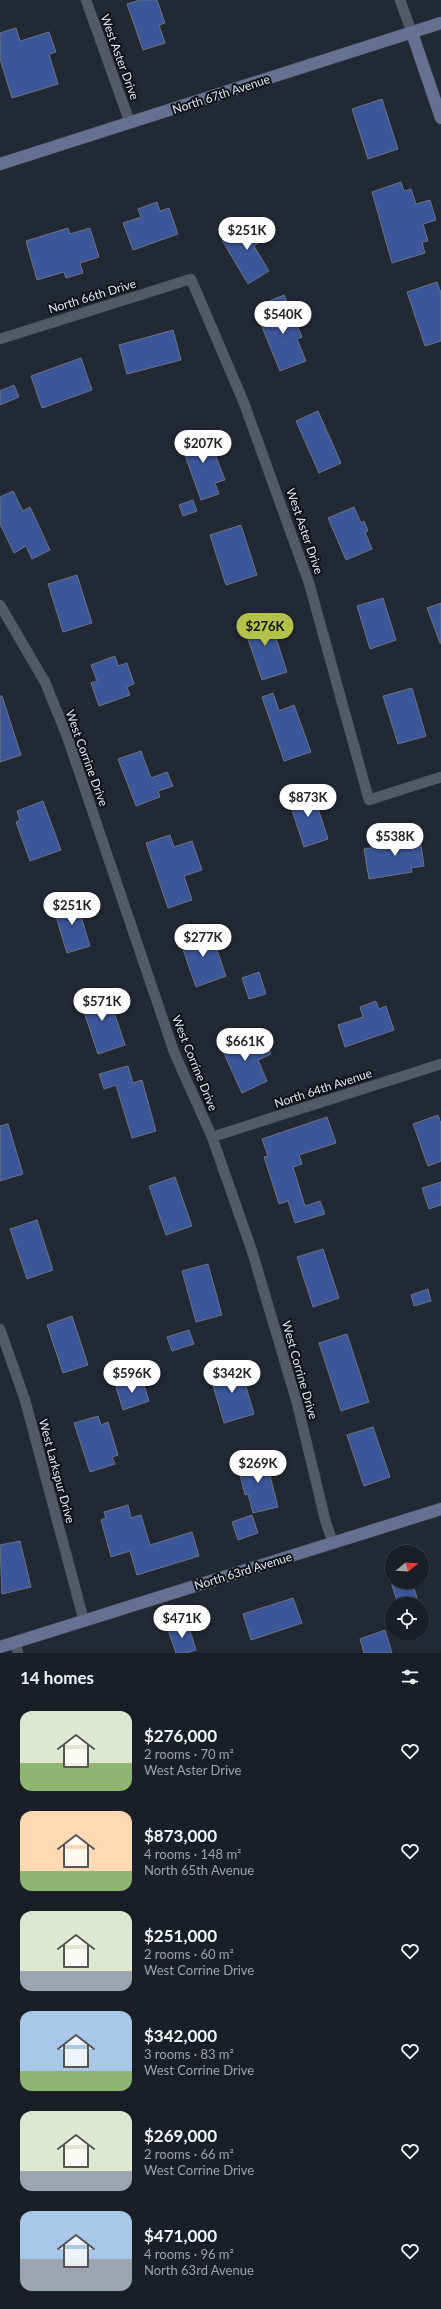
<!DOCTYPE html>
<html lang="en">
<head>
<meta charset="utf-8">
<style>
  :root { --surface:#1a1e27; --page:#23272f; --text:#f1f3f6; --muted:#9fa2a7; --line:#383c44; --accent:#b3c24b }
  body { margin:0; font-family:Lato,sans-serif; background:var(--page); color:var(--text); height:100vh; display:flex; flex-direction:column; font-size:15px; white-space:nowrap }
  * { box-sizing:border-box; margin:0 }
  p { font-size:13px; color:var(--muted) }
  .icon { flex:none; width:22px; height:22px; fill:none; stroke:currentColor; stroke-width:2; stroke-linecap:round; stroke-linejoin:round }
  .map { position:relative; height:1653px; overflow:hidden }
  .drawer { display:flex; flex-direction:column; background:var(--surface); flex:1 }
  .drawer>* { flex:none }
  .needle { width:26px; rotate:72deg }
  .controls { position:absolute; left:385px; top:1545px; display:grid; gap:8px }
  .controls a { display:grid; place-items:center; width:44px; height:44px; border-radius:50%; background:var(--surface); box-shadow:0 1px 3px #0004,0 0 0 1px var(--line); font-size:20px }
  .price { position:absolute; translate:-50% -34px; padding:0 9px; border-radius:14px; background:#fff; color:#222; font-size:13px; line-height:26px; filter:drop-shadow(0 1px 2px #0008) }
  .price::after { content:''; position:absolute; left:50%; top:24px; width:12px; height:9px; margin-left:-6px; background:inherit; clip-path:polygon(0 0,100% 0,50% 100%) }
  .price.active { background:var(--accent); color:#111 }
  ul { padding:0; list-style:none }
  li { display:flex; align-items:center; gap:12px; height:100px; padding:0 20px }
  li span { display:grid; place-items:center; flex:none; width:112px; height:80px; border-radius:12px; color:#555 }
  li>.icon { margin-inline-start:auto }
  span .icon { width:48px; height:48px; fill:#fffc; stroke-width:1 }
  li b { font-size:17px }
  h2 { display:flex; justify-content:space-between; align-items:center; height:48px; padding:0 20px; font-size:17px }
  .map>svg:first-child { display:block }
  .building { fill:#3c569a; stroke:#6c7281 }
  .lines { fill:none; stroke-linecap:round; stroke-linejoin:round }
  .street-casing { stroke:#40444e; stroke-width:11 }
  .secondary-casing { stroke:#40444e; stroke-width:13 }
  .street { stroke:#535967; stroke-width:10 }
  .secondary { stroke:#647190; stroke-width:12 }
  .labels { text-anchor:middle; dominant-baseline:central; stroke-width:4; stroke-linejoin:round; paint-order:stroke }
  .street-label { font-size:12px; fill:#e3e7ef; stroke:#0e1116 }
</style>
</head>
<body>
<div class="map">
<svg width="441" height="1653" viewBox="0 0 441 1653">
  <rect width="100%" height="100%" fill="#222834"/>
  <!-- building -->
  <path class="building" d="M 140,0 L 157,0 L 165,23 L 159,25 L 165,43 L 143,50 L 127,4 Z
    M 16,28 L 20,41 L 49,32 L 56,52 L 49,54 L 58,84 L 12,98 L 0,59 L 0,33 Z
    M 382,99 L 398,149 L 368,159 L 352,109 Z
    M 401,182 L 404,191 L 411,189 L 416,204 L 430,200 L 436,220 L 423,224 L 428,241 L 422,242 L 425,253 L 392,263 L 372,192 Z
    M 157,202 L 160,211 L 169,208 L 178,234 L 133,250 L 123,223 L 141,217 L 138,209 Z
    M 254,220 L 265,239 L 254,246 L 269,271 L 248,284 L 222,240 Z
    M 68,228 L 70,234 L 90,228 L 99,257 L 80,263 L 83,273 L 66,278 L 64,272 L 37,280 L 26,241 Z
    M 437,282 L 441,293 L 441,341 L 425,346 L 407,292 Z
    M 284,295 L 302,337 L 297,339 L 306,361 L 280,371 L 260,322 L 273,316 L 267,302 Z
    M 173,330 L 181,360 L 127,374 L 119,345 Z
    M 81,358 L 92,390 L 42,408 L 31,376 Z
    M 14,385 L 19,397 L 0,405 L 0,391 Z
    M 318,411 L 341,463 L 319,473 L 296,421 Z
    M 206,431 L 225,480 L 215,483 L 219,494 L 201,500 L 180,441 Z
    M 13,491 L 23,511 L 30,507 L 50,550 L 32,559 L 26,546 L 14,553 L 0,524 L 0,497 Z
    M 193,500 L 197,511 L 183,516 L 179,505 Z
    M 354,507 L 361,523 L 364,521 L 368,531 L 365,532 L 372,549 L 346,560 L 328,518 Z
    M 241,525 L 257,575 L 226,585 L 210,535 Z
    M 77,575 L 92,623 L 63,632 L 48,584 Z
    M 383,598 L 396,640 L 370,649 L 357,606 Z
    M 441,603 L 441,643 L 440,643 L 427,608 Z
    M 268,613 L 287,672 L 262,680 L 242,622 Z
    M 115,656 L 118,666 L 127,663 L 134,684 L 127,687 L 130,695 L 99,706 L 91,683 L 97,681 L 91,665 Z
    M 412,688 L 426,736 L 398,744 L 383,696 Z
    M 273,693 L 279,711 L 294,705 L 311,752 L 284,761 L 262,697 Z
    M 0,696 L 2,696 L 21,755 L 0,762 Z
    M 141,751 L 151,778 L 167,772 L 173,786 L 158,791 L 160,797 L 136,806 L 118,759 Z
    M 312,790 L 328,839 L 304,847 L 288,798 Z
    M 43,801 L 61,850 L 30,861 L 16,822 L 20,820 L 17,811 Z
    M 419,832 L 424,866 L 411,868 L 412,872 L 369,879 L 364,849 L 402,843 L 401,834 Z
    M 170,835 L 174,847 L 192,841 L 202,870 L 184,876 L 192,900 L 168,908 L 146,843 Z
    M 76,900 L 90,946 L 67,953 L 53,907 Z
    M 210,930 L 226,976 L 196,987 L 180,941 Z
    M 259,972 L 266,994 L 249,999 L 242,978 Z
    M 107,991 L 125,1045 L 98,1054 L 80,1000 Z
    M 376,1001 L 379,1009 L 386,1006 L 394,1030 L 345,1047 L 338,1025 L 363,1017 L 360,1007 Z
    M 244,1034 L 251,1050 L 266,1044 L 271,1054 L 258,1060 L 267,1081 L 242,1093 L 220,1045 Z
    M 128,1066 L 133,1083 L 142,1080 L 156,1131 L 132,1138 L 116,1085 L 104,1089 L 99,1074 Z
    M 438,1115 L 441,1124 L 441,1161 L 428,1166 L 413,1124 Z
    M 327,1117 L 336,1143 L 299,1155 L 302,1164 L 293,1167 L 305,1206 L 320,1201 L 325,1214 L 295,1223 L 288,1201 L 279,1204 L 264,1157 L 268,1156 L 262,1139 Z
    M 8,1124 L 23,1174 L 0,1181 L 0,1126 Z
    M 175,1177 L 192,1226 L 166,1235 L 149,1186 Z
    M 441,1182 L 441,1205 L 429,1209 L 422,1188 Z
    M 37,1220 L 53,1270 L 27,1279 L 10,1229 Z
    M 323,1249 L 339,1298 L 313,1307 L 297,1257 Z
    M 208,1264 L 222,1315 L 196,1322 L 182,1271 Z
    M 428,1289 L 431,1301 L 414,1306 L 411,1295 Z
    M 72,1316 L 88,1365 L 63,1373 L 47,1325 Z
    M 189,1330 L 194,1344 L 172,1351 L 167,1337 Z
    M 347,1334 L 369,1402 L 341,1411 L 319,1343 Z
    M 239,1363 L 254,1414 L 224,1423 L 212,1382 L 218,1381 L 215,1370 Z
    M 142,1378 L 149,1401 L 123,1410 L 116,1387 Z
    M 98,1416 L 101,1425 L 108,1422 L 118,1455 L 112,1457 L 115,1464 L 90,1472 L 74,1423 Z
    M 373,1427 L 390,1477 L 364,1486 L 347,1435 Z
    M 265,1456 L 278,1507 L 253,1513 L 248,1494 L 245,1495 L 237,1463 Z
    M 128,1505 L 131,1518 L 141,1515 L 150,1545 L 192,1532 L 199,1556 L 137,1575 L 130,1551 L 111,1557 L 101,1520 L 106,1518 L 104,1512 Z
    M 252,1515 L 258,1533 L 238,1540 L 232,1522 Z
    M 20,1541 L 31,1587 L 2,1594 L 0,1545 Z
    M 391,1582 L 412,1582 L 419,1604 L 398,1604 Z
    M 293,1598 L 302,1623 L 251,1640 L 243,1614 Z
    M 188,1624 L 196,1650 L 186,1653 L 176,1653 L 168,1630 Z
    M 385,1630 L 392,1653 L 364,1653 L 360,1639 Z"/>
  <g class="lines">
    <!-- street casing -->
    <g class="street-casing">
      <path id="street" d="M 86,0 L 130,123
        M 400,0 L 412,33
        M 0,339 L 191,279 L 244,403 L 309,583 L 369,800 L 441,777
        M 0,605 L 45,682 L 68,739 L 174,1052 L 212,1137 L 252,1251 L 297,1403 L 326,1523 L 333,1543
        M 212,1137 L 441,1064
        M 0,1329 L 25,1400 L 84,1621
        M 15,1642 L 18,1653"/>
    </g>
    <!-- secondary casing -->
    <g class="secondary-casing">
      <path id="secondary" d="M 412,33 L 441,118
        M 0,164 L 441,23
        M 0,1647 L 441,1509"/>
    </g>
    <!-- street -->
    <use href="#street" class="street"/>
    <!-- secondary -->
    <use href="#secondary" class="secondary"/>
  </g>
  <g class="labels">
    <!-- street labels -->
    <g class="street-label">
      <text transform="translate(120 57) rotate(70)">West Aster Drive</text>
      <text transform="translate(221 94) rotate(-18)">North 67th Avenue</text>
      <text transform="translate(92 296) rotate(-17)">North 66th Drive</text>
      <text transform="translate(305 531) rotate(71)">West Aster Drive</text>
      <text transform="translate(87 758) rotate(70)">West Corrine Drive</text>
      <text transform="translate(195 1063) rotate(68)">West Corrine Drive</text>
      <text transform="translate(323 1088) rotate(-18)">North 64th Avenue</text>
      <text transform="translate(300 1370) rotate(74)">West Corrine Drive</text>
      <text transform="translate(57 1471) rotate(75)">West Larkspur Drive</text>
      <text transform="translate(243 1571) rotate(-17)">North 63rd Avenue</text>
    </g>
  </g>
</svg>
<div class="controls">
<a><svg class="needle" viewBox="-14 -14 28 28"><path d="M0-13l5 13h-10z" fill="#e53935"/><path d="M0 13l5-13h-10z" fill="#9fa2a7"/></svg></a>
<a><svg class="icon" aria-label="locate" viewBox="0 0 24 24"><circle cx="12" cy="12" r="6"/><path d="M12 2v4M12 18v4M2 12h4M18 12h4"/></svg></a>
</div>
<b class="price" style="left:247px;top:251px">$251K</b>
<b class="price" style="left:283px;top:335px">$540K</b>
<b class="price" style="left:203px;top:464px">$207K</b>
<b class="price active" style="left:265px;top:647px">$276K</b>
<b class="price" style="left:308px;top:818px">$873K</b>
<b class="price" style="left:395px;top:857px">$538K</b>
<b class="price" style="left:72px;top:926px">$251K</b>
<b class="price" style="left:203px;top:958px">$277K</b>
<b class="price" style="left:102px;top:1022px">$571K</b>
<b class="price" style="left:245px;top:1062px">$661K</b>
<b class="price" style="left:132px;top:1394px">$596K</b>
<b class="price" style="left:232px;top:1394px">$342K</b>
<b class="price" style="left:258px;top:1484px">$269K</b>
<b class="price" style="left:182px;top:1639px">$471K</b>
</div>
<section class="drawer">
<h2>14 homes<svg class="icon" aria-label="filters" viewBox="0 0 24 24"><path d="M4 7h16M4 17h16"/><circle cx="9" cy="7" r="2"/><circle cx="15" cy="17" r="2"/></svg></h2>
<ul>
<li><span style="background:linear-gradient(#dfe7d0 65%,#8fb573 0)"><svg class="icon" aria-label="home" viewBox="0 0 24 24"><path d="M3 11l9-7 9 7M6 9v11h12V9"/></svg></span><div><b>$276,000</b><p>2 rooms · 70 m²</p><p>West Aster Drive</p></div><svg class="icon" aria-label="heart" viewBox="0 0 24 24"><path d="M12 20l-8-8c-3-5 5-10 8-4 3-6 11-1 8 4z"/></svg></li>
<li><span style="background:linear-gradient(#ffd9b3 75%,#8fb573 0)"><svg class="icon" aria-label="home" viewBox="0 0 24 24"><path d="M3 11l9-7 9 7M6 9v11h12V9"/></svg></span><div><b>$873,000</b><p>4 rooms · 148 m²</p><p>North 65th Avenue</p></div><svg class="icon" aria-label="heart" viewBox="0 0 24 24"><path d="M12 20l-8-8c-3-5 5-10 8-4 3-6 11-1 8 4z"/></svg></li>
<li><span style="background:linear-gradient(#dfe7d0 75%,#9aa5b1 0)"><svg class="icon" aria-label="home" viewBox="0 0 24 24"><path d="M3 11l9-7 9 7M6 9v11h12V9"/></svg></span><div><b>$251,000</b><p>2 rooms · 60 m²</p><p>West Corrine Drive</p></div><svg class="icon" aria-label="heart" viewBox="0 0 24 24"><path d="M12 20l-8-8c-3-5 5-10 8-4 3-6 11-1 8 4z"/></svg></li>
<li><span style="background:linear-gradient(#a9c7e8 75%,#8fb573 0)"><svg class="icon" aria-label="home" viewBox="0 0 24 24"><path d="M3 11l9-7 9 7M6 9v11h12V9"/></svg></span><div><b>$342,000</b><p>3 rooms · 83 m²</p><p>West Corrine Drive</p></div><svg class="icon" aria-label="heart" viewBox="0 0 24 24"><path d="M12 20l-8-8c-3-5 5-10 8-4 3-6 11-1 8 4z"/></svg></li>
<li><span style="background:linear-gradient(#dfe7d0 75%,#9aa5b1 0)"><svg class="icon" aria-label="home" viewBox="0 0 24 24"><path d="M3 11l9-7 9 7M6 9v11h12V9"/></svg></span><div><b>$269,000</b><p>2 rooms · 66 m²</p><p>West Corrine Drive</p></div><svg class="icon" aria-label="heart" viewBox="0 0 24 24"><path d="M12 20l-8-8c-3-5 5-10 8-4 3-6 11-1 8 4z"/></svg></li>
<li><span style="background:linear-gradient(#a9c7e8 60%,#9aa5b1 0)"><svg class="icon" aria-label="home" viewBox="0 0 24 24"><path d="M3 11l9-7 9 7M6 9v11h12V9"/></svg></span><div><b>$471,000</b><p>4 rooms · 96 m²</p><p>North 63rd Avenue</p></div><svg class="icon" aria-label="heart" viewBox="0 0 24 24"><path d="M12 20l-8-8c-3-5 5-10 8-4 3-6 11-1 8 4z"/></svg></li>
</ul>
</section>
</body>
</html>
